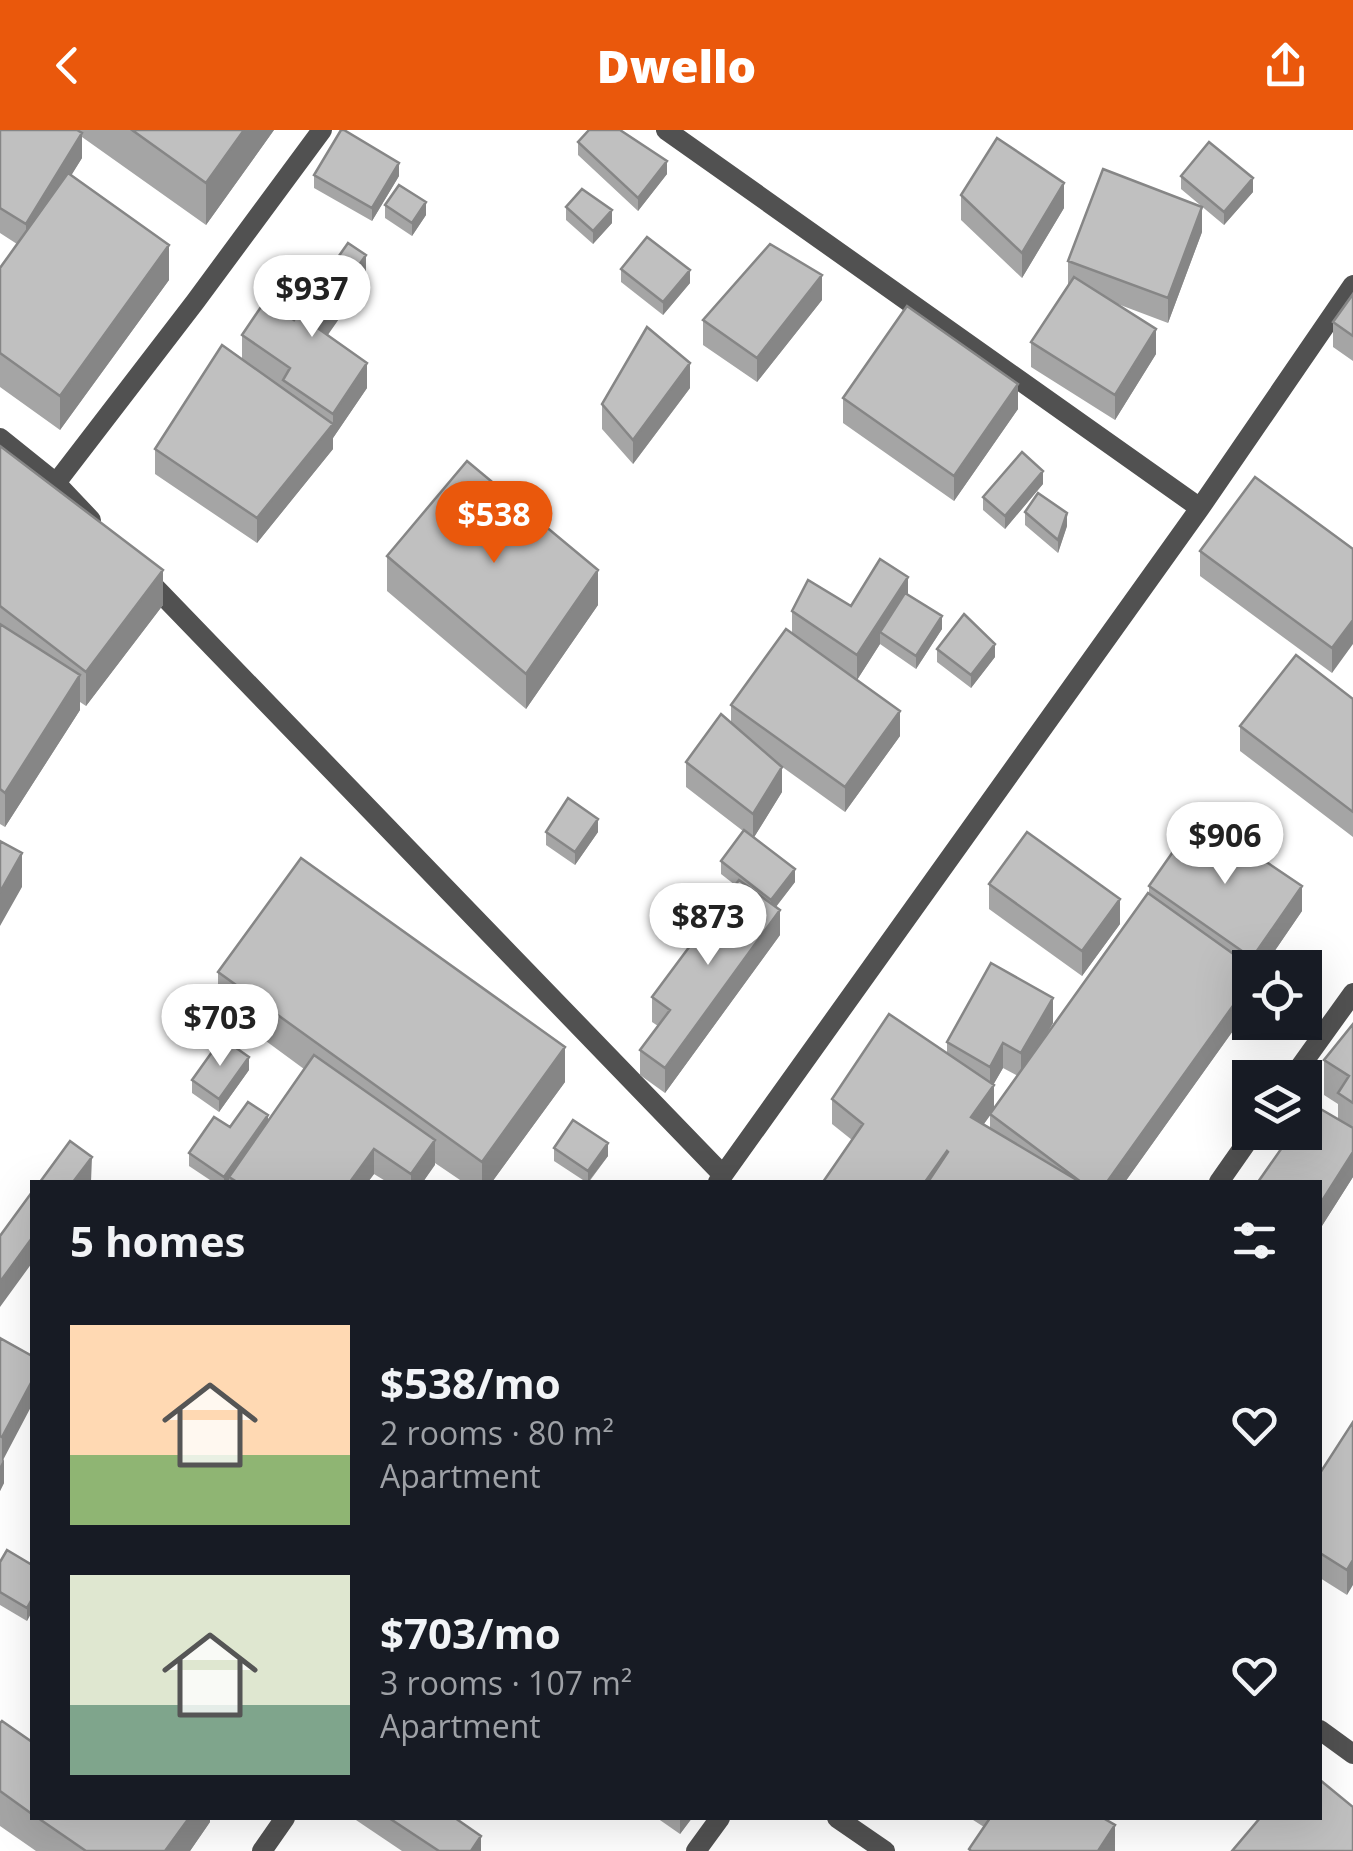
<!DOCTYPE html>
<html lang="en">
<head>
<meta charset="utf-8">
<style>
  :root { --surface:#171b24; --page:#20242c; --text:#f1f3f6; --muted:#9ea1a6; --accent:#ea580c }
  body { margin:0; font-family:"Open Sans",sans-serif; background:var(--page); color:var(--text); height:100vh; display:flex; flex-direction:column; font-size:38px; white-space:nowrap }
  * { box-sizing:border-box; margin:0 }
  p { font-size:32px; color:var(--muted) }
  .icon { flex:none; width:55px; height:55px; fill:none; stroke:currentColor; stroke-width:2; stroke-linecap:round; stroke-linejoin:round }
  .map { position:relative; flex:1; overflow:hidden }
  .details { position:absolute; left:30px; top:1050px; width:1292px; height:640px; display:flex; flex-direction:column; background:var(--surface); border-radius:0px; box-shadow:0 10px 40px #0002 }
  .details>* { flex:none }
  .tools { position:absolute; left:1232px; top:820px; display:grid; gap:20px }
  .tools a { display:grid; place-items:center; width:90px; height:90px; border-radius:0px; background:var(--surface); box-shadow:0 10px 40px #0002; font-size:50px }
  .price { position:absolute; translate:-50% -85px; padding:0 22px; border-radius:35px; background:#fff; color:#222; font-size:32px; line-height:65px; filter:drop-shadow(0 2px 5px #0008) }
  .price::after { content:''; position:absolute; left:50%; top:60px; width:30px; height:22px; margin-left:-15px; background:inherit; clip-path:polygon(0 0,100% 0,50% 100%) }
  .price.on { background:var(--accent); color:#fff }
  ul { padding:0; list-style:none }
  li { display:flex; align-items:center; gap:30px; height:250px; padding:0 40px }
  li span { display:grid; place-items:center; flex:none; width:280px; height:200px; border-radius:0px; color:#555 }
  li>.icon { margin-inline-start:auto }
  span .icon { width:120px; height:120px; fill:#fffc; stroke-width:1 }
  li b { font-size:42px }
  h2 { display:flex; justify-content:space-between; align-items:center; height:120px; padding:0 40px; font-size:42px }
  header { display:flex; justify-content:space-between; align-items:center; height:130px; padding:0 40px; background:var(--accent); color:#fff; font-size:45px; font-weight:800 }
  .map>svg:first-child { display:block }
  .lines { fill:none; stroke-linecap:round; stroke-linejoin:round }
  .street { stroke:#515151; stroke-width:20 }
  .wall { fill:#a5a5a5; fill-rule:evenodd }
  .shaded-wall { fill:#868686 }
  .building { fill:#c0c0c0; stroke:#868686; stroke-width:2.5 }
</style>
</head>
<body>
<header><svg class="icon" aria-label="back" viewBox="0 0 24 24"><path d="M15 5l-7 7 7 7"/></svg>Dwello<svg class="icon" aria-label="share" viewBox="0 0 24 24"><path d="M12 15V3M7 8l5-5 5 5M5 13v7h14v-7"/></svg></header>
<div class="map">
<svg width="1353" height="1721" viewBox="0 0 1353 1721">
  <rect width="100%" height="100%" fill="#fff"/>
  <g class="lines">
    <!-- street -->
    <path class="street" d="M 666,0 L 1200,378
      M 0,308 L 56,353 L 91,390
      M 56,353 L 195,172 L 322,0
      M 146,448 L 723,1045
      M 1292,948 L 1353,863
      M 718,1052 L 1200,378 L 1353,155
      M 1219,1052 L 1254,1002
      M 1320,1600 L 1353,1624
      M 837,1688 L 885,1721
      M 262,1721 L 285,1688
      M 696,1721 L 720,1688"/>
  </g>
  <!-- wall -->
  <path class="wall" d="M 0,0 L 274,0 L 206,95 L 82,7 L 82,28 L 71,45 L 169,150 L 60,300 L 0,257 L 0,138 L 17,114 L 0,103 Z
    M 578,12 L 667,44 L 638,81 L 578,25 Z
    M 314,45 L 399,46 L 372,91 L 314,58 Z
    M 1181,46 L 1253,62 L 1224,95 L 1181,59 Z
    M 961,65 L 1064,78 L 1022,148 L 961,90 Z
    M 385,75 L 426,85 L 412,106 L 385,88 Z
    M 566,77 L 612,93 L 593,114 L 566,90 Z
    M 1202,102 L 1168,193 L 1115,173 L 1156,224 L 1115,290 L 1031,237 L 1031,212 L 1068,156 L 1068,131 Z
    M 621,139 L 690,153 L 663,185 L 621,152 Z
    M 366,150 L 327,205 L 367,258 L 333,308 L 333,319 L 257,413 L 155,344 L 155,319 L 242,229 L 242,205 L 294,190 Z
    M 1353,164 L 1353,231 L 1333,217 L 1333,192 Z
    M 822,170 L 757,252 L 703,215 L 703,190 Z
    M 690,258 L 633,334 L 602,299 L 602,274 Z
    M 843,268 L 1018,279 L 954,371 L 843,293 Z
    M 0,316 L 163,475 L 86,576 L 80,572 L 80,580 L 5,697 L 0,694 Z
    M 1043,354 L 1005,399 L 983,380 L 983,367 Z
    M 1025,382 L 1067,396 L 1058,423 L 1025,395 Z
    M 1353,419 L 1332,543 L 1200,446 L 1200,421 Z
    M 387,426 L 598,475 L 526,579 L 387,461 Z
    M 908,465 L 942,499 L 916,539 L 880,514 L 857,550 L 900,606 L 845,682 L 781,636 L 782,662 L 754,707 L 795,752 L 776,777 L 780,805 L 665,963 L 640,945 L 640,920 L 658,896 L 652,892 L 652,867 L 735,755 L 721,744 L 721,731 L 743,701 L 686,657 L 686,632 L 731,593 L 731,575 L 792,503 L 792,481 L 851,476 Z
    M 937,519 L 995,527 L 971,558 L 937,532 Z
    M 1353,569 L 1353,707 L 1240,621 L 1240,596 Z
    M 546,702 L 598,702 L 575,735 L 546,715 Z
    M 989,754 L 1120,794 L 1082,846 L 989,779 Z
    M 1149,756 L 1302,781 L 1263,838 L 1250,838 L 1250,877 L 1125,1052 L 823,1052 L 852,1010 L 832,994 L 832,969 L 947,923 L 947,912 L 1053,893 L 1041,913 L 1149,764 ZM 1003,938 L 1018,946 L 994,980 L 993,955 ZM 990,985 L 990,999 L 983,995 Z
    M 218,842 L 565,952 L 492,1052 L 463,1052 L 435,1033 L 423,1052 L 387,1052 L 374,1044 L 368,1052 L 213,1052 L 189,1036 L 189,1023 L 230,997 L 268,991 L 304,939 L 218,876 Z
    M 1353,894 L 1353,1047 L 1320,1099 L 1338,989 L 1338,974 L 1324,965 L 1324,930 Z
    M 249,940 L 219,982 L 192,963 L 192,950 Z
    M 554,1018 L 608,1026 L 589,1052 L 586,1052 L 554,1031 Z
    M 0,1208 L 4,1353 L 0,1361 Z
    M 1353,1292 L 1347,1465 L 1320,1448 L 1320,1343 Z
    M 0,1432 L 32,1435 L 27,1491 L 0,1475 Z
    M 0,1593 L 32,1612 L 32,1688 L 210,1688 L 210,1692 L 190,1721 L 36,1721 L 0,1696 Z
    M 353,1688 L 455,1688 L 481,1721 L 402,1721 Z
    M 657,1688 L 692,1688 L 680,1704 Z
    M 970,1688 L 1103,1688 L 1115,1720 L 969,1721 L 984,1697 Z"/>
  <!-- shaded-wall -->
  <path class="shaded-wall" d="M 244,0 L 274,0 L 206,95 L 206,53 Z
    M 82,3 L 82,28 L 26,119 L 26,94 Z
    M 667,31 L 667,44 L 638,81 L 638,68 Z
    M 399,33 L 399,46 L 372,91 L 372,78 Z
    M 1253,48 L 1253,62 L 1224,95 L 1224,82 Z
    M 1064,53 L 1064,78 L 1022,148 L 1022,123 Z
    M 426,72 L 426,85 L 412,106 L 412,93 Z
    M 1202,77 L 1202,102 L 1168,193 L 1168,168 Z
    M 612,80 L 612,93 L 593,114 L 593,101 Z
    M 169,115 L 169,150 L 60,300 L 60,266 Z
    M 366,125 L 366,150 L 316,222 L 316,197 Z
    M 690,140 L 690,153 L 663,185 L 663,172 Z
    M 822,145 L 822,170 L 757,252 L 757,228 Z
    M 1156,199 L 1156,224 L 1115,290 L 1115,265 Z
    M 367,233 L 367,258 L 333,308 L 333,319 L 257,413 L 257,388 L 333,295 L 333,284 Z
    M 690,233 L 690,258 L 633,334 L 633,310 Z
    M 1018,254 L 1018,279 L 954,371 L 954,346 Z
    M 1043,341 L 1043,354 L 1005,399 L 1005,386 Z
    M 1067,383 L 1067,396 L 1058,423 L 1058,410 Z
    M 163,440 L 163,475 L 86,576 L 86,542 Z
    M 598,440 L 598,475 L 526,579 L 526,544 Z
    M 908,447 L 908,472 L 880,502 L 880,514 L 857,550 L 857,525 Z
    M 942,486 L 942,499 L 916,539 L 916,526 Z
    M 1353,490 L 1353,514 L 1332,543 L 1332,518 Z
    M 995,514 L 995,527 L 971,558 L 971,545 Z
    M 80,545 L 80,580 L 5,697 L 5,663 Z
    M 900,581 L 900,606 L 845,682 L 845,657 Z
    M 782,637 L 782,662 L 753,709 L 753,684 Z
    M 598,689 L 598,702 L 575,735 L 575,722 Z
    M 22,723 L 22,757 L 0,796 L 0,762 Z
    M 795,739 L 795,752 L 771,783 L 771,770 Z
    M 1302,756 L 1302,781 L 1263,838 L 1252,838 L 1252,828 Z
    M 1120,769 L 1120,794 L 1082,846 L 1082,821 Z
    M 780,780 L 780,805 L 665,963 L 665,938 Z
    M 1250,852 L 1250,877 L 1125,1052 L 1107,1052 Z
    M 1053,868 L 1053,893 L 1021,948 L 1021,923 Z
    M 1003,913 L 1003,938 L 992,957 L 994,955 L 994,980 L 971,1012 L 971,987 L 990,961 L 990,937 Z
    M 565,917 L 565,952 L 492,1052 L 482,1052 L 482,1032 Z
    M 249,927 L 249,940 L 219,982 L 219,969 Z
    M 268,985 L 268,998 L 229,1047 L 229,1052 L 224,1052 L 224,1047 Z
    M 435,1010 L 435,1035 L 423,1052 L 411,1052 L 411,1044 Z
    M 608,1013 L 608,1026 L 588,1052 L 588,1041 Z
    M 374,1019 L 374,1044 L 368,1052 L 350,1052 Z
    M 1353,1022 L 1353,1047 L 1320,1099 L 1320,1074 Z
    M 92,1027 L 91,1052 L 73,1052 Z
    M 32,1108 L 32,1133 L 0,1177 L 0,1152 Z
    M 32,1251 L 32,1275 L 2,1332 L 2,1307 Z
    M 4,1329 L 4,1353 L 0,1361 L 0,1336 Z
    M 1353,1430 L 1353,1455 L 1347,1465 L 1347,1440 Z
    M 32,1469 L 32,1482 L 27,1491 L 27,1478 Z
    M 189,1688 L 210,1688 L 210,1692 L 190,1721 L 165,1721 Z
    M 680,1688 L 692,1688 L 680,1704 Z
    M 1115,1695 L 1115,1721 L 1098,1721 Z
    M 481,1706 L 481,1721 L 471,1721 Z"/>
  <!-- building -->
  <path class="building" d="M 0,0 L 77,0 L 82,3 L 26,94 L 0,78 Z
    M 132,0 L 244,0 L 206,53 Z
    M 341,0 L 344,0 L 399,33 L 372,78 L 314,45 Z
    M 589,0 L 620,0 L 667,31 L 638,68 L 578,12 Z
    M 997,8 L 1064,53 L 1022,123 L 961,65 Z
    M 1209,12 L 1253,48 L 1224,82 L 1181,46 Z
    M 1103,39 L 1202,77 L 1168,168 L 1068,131 Z
    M 68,43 L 169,115 L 60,266 L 0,223 L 0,138 Z
    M 399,55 L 426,72 L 412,93 L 385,75 Z
    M 582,59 L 612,80 L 593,101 L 566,77 Z
    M 647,107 L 690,140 L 663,172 L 621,139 Z
    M 348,113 L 366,125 L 316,197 L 367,233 L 333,284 L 283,250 L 290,238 L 242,205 L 265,171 L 294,190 Z
    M 770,114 L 822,145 L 757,228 L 703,190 Z
    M 1074,147 L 1156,199 L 1115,265 L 1031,212 Z
    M 1353,164 L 1353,206 L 1333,192 Z
    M 907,176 L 1018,254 L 954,346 L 843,268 Z
    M 647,197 L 690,233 L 633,310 L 602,274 Z
    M 222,215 L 333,294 L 257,388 L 155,319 Z
    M 0,316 L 163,440 L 86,542 L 0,476 Z
    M 1022,322 L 1043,341 L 1005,386 L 983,367 Z
    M 467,331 L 598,440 L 526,544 L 387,426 Z
    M 1255,347 L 1353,419 L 1353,490 L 1332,518 L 1200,421 Z
    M 1038,363 L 1067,383 L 1058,410 L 1025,382 Z
    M 880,429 L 908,447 L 857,525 L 792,481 L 808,450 L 851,476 Z
    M 905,463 L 942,486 L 916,526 L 880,502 Z
    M 964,484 L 995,514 L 971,545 L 937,519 Z
    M 0,494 L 80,545 L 5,663 L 0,659 Z
    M 786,499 L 900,581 L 845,657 L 731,575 Z
    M 1296,525 L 1353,569 L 1353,682 L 1240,596 Z
    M 721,584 L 782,637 L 753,684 L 686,632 Z
    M 568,668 L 598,689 L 575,722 L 546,702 Z
    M 1198,686 L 1302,756 L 1252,828 L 1149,756 Z
    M 744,700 L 795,739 L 771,770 L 721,731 Z
    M 1027,702 L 1120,769 L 1082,821 L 989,754 Z
    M 0,711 L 22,723 L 0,762 Z
    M 301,728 L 565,917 L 482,1032 L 218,842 Z
    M 739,750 L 780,780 L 665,938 L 640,920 L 670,880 L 652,867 Z
    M 1148,763 L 1253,838 L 1250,838 L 1250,852 L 1107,1052 L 1081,1052 L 990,984 Z
    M 991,833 L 1053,868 L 1021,923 L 1003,913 L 990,937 L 947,912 Z
    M 889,884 L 994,955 L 971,987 L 1080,1052 L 928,1052 L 948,1022 L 947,1021 L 925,1052 L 823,1052 L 863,994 L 832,969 Z
    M 1353,894 L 1353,973 L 1338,963 L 1349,946 L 1324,930 Z
    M 222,908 L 249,927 L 219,969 L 192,950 Z
    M 314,925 L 435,1010 L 411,1044 L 374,1019 L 350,1052 L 237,1052 L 229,1047 Z
    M 248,972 L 268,985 L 224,1047 L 189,1023 L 214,987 L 230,997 Z
    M 1312,974 L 1353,998 L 1353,1022 L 1320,1074 L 1320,1052 L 1258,1052 L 1293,1002 L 1305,1002 L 1305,985 Z
    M 573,990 L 608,1013 L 588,1041 L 554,1018 Z
    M 70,1011 L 92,1027 L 73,1052 L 40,1052 Z
    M 32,1062 L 32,1108 L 0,1152 L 0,1106 Z
    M 0,1208 L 32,1226 L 32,1251 L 2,1307 L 0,1306 Z
    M 1353,1292 L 1353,1430 L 1347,1440 L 1320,1423 L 1320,1343 Z
    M 7,1420 L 32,1435 L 32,1469 L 27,1478 L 0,1462 L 0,1432 Z
    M 2,1591 L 32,1612 L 32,1684 L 0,1661 L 0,1593 Z
    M 1320,1650 L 1353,1677 L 1353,1721 L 1232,1721 L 1260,1688 L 1320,1688 Z
    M 38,1688 L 189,1688 L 165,1721 L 86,1721 Z
    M 389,1688 L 455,1688 L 481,1706 L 471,1721 L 439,1721 Z
    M 990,1688 L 1103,1688 L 1115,1695 L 1098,1721 L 971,1721 L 969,1719 Z"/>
</svg>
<div class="tools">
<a><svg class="icon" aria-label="locate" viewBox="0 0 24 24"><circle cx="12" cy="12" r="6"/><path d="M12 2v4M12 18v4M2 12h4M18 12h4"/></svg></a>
<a><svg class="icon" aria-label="layers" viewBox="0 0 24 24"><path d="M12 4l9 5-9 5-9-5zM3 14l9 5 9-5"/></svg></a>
</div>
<b class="price" style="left:312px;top:210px">$937</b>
<b class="price on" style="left:494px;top:436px">$538</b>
<b class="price" style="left:1225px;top:757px">$906</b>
<b class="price" style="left:708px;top:838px">$873</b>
<b class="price" style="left:220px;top:939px">$703</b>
<section class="details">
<h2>5 homes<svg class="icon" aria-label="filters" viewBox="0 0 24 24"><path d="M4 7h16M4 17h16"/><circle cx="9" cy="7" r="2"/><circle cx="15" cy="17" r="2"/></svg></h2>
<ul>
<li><span style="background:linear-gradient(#ffd9b3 65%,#8fb573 0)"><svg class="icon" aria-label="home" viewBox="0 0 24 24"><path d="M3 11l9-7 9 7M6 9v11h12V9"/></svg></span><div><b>$538/mo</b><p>2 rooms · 80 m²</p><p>Apartment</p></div><svg class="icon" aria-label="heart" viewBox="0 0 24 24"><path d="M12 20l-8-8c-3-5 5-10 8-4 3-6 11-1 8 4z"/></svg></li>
<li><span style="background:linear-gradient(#dfe7d0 65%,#7fa58c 0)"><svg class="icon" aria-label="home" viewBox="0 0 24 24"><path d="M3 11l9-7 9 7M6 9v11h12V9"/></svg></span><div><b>$703/mo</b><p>3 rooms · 107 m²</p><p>Apartment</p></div><svg class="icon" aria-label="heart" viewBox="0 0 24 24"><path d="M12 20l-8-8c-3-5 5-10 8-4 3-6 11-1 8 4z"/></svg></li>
</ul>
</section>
</div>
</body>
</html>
